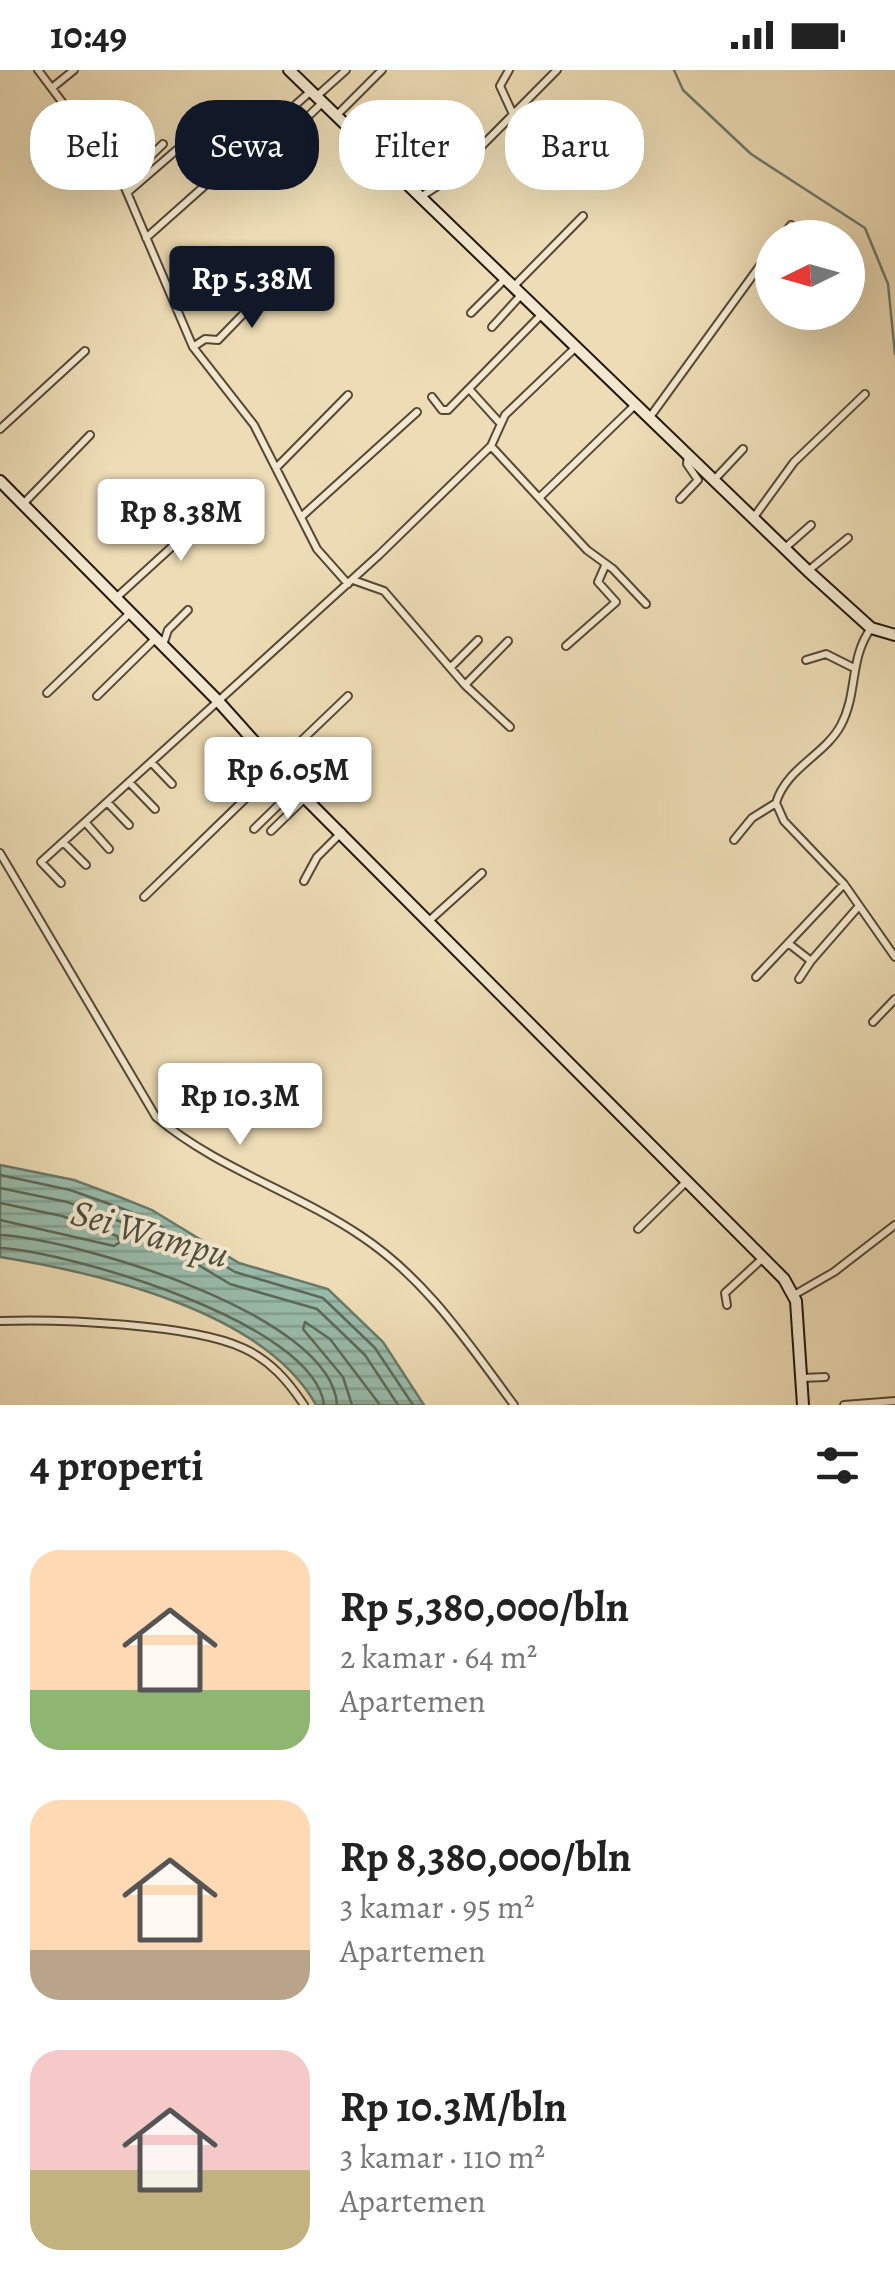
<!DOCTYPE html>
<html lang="id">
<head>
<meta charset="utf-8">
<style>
  :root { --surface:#fff; --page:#f2f2f2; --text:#222; --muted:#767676; --accent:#111827 }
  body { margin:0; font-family:Alegreya,serif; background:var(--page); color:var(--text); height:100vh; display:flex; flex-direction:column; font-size:38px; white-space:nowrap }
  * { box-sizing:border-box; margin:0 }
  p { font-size:32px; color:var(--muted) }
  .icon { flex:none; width:55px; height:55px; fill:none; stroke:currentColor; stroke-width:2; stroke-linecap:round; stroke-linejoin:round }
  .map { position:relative; height:1335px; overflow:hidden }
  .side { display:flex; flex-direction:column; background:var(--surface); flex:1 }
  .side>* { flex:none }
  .banner { position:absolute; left:30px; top:30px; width:835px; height:90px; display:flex; gap:20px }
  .needle { width:65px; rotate:265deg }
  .tools { position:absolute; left:755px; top:150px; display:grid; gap:20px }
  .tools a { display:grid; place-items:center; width:110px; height:110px; border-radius:50%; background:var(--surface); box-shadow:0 10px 40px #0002; font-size:50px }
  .price { position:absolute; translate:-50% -85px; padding:0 22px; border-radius:10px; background:#fff; color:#222; font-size:32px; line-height:65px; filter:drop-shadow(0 2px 5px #0008) }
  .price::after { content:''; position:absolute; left:50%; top:60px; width:30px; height:22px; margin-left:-15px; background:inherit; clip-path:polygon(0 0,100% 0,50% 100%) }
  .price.current { background:var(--accent); color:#fff }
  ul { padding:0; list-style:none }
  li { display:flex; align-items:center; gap:30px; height:250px; padding:0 30px }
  li span { display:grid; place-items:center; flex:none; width:280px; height:200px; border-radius:30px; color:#555 }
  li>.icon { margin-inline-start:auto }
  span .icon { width:120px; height:120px; fill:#fffc; stroke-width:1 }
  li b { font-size:42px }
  h2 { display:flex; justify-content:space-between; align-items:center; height:120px; padding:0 30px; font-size:42px }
  .chip { padding:0 35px; border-radius:40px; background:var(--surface); box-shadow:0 10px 40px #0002; font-size:35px; line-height:90px }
  .chip.current { background:var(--accent); color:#fff }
  .status { display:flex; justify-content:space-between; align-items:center; height:70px; padding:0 50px; background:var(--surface); direction:ltr }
  .status svg { height:28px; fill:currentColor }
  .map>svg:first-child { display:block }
  .water { fill:url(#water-rules); stroke:#697a6a; stroke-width:2.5 }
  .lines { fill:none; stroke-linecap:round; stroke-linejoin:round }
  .shore { stroke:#5e695a; stroke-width:2.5 }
  .stream { stroke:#697a6a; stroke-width:2.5 }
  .street-casing { stroke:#554834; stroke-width:10 }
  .secondary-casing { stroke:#221609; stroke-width:14 }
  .street { stroke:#f3e8cf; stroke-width:6 }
  .secondary { stroke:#f3e8cf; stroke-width:10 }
  .labels { text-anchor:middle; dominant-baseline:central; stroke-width:8; stroke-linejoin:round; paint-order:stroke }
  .water-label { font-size:38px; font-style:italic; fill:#4c5042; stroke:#f3e8cf }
</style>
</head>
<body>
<div class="status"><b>10:49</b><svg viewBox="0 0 49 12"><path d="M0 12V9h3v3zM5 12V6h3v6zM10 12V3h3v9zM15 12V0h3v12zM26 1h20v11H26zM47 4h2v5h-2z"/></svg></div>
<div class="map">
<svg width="895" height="1335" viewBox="0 0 895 1335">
  <defs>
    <pattern id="water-rules" width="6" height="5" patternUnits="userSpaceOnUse" patternTransform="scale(2.5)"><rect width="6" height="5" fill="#99bcab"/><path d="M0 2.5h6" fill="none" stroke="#84a192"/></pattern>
  </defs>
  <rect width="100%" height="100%" fill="#eddcb5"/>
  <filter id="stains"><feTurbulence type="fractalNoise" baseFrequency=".002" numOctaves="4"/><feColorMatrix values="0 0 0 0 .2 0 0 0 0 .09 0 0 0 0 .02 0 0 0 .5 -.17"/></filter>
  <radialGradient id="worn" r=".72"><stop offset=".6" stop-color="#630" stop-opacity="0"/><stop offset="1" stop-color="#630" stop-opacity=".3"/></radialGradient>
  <!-- water -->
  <path class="water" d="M 0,1095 L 74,1110 L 122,1128 L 152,1140 L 239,1193 L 328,1219 L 383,1272 L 424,1335 L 316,1335 C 264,1241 99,1203 0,1187 Z"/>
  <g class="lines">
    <!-- shore -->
    <path class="shore" d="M 0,1105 L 70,1120 L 118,1137 L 148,1149 L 235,1202 L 323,1228 L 375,1278 L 413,1335
      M 0,1118 L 67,1132 L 114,1149 L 142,1161 L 230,1214 L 317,1239 L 365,1285 L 398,1335
      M 0,1133 L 62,1146 L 117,1166 L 120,1172 L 114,1176 L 0,1150
      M 0,1165 C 75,1169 332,1244 337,1335
      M 0,1178 C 70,1182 315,1253 324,1335
      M 352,1335 L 343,1307 L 303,1259 L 305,1252 L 330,1269 L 380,1335"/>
    <!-- stream -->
    <path class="stream" d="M 674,0 L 683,20 L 751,84 L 865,158 L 888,214 L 895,284"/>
    <!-- street casing -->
    <g class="street-casing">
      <path id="street" d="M 38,0 L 123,113 L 193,277 L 254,355 L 317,479 L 348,514
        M 509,0 L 500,16 L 512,42
        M 53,17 L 74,0
        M 317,26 L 346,0
        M 337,45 L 382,0
        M 295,59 L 322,33
        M 123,113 L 163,74
        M 128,122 L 210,51 L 218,53 L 243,86
        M 422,126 L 450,108 L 557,0
        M 146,168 L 311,21
        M 781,168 L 791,155
        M 514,216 L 583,146
        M 471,243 L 505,209
        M 492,257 L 521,225
        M 193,277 L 205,269 L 218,270 L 253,234 L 245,215 L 263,196
        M 470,320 L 499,352
        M 432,327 L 442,340 L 448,340 L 542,244
        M 650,347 L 772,179
        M 0,359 L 85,281
        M 491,376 L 587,480 L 613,499 L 646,534
        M 277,397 L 348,325
        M 714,410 L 743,379
        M 540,427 L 635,335
        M 680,429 L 698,410 L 687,394 L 688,383
        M 23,434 L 90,365
        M 301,447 L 417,342
        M 754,447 L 794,392 L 865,324
        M 785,478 L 811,455
        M 809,500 L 848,468
        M 353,510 L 384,521 L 465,615 L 510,657
        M 117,527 L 221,432
        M 871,558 C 849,589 858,623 841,655 C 825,685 786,698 776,733 L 784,751 L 844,814 L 895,887
        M 163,575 L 168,560 L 188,540
        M 566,576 L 616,532 L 598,512 L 605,496
        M 806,590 L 826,584 L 852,597
        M 451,597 L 478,570
        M 465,615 L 508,571
        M 47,623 L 130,543
        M 97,626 L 155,569
        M 151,692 L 172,714
        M 278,693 L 348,626
        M 129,712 L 155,739
        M 107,732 L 129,755
        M 85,752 L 109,779
        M 254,759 L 296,718
        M 271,761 L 305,728
        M 734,770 L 752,748 L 776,733
        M 63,772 L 86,795
        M 0,783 L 156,1047 C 216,1098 296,1122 361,1166 C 426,1209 468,1273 514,1335
        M 304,811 L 317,787 L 342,762
        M 61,813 L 41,792 L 379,485 L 491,376 L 505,345 L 575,278
        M 144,827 L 279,696
        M 430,850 L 482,803
        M 788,873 L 811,891 L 799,909
        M 811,891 L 859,836
        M 756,907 L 844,814
        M 873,952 L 895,929
        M 638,1159 L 687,1111
        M 794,1225 L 834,1202 L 895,1155
        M 727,1235 L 725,1223 L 763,1188
        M 0,1251 C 59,1249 192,1254 243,1278 C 270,1290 288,1311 304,1335
        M 802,1308 L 825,1307
        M 844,1335 L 895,1331"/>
    </g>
    <!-- secondary casing -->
    <g class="secondary-casing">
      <path id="secondary" d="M 289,0 L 808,501 L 871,558 L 895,565
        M 0,411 L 218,631 L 305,728 L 784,1209 L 796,1231 L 803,1335"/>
    </g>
    <!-- street -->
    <use href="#street" class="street"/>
    <!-- secondary -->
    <use href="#secondary" class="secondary"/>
  </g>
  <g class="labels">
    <!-- water labels -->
    <g class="water-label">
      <text transform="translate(150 1163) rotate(16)">Sei Wampu</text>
    </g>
  </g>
  <rect width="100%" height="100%" filter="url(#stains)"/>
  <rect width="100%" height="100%" fill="url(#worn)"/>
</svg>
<div class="tools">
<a><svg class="needle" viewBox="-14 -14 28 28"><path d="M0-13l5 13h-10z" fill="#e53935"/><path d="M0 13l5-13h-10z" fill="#767676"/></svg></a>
</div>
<b class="price current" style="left:252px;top:261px">Rp 5.38M</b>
<b class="price" style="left:181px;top:494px">Rp 8.38M</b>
<b class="price" style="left:288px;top:752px">Rp 6.05M</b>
<b class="price" style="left:240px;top:1078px">Rp 10.3M</b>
<div class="banner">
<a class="chip">Beli</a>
<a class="chip current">Sewa</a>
<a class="chip">Filter</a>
<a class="chip">Baru</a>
</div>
</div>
<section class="side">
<h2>4 properti<svg class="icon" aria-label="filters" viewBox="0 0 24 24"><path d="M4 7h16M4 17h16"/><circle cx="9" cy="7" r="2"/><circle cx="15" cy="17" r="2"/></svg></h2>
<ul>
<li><span style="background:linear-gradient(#ffd9b3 70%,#8fb573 0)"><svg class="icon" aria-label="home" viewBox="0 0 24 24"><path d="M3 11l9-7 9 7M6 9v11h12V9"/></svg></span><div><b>Rp 5,380,000/bln</b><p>2 kamar · 64 m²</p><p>Apartemen</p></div></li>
<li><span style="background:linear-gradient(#ffd9b3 75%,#b9a48a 0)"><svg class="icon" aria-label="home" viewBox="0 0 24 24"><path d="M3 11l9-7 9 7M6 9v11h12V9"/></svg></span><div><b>Rp 8,380,000/bln</b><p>3 kamar · 95 m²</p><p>Apartemen</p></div></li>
<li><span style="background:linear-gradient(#f6c9c9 60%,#c2b280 0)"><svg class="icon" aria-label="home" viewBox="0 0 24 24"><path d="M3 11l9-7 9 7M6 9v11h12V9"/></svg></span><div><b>Rp 10.3M/bln</b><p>3 kamar · 110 m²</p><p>Apartemen</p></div></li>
</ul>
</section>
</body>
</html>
